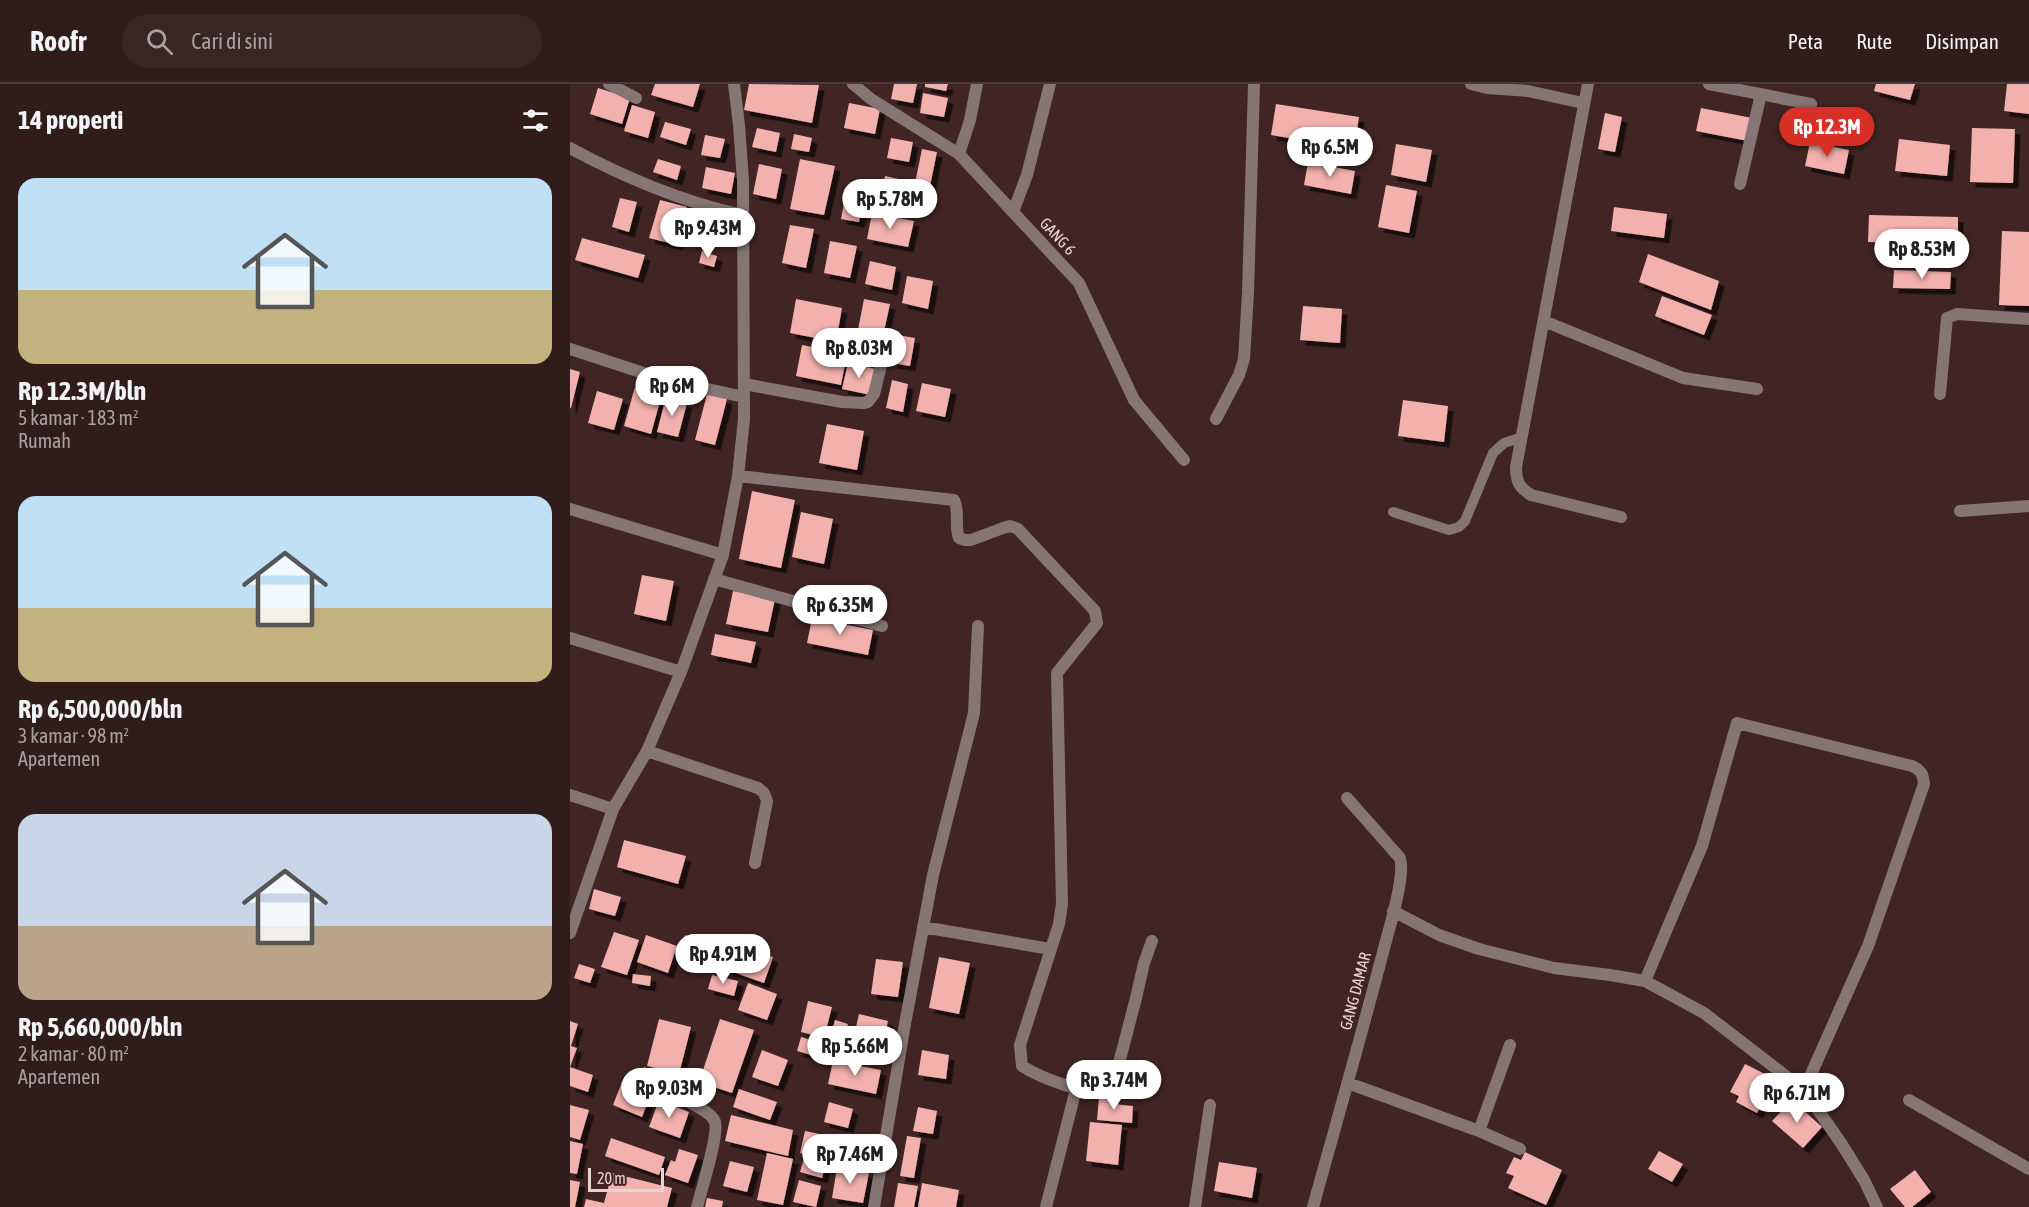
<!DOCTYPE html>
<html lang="id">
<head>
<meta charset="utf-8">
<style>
  :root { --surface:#301c1b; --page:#382524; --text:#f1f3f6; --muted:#a8a1a3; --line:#4b3a3a; --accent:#d93025 }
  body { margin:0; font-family:"Asap Condensed",sans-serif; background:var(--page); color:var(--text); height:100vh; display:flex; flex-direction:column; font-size:22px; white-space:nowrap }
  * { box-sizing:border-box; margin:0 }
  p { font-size:20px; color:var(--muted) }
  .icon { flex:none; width:33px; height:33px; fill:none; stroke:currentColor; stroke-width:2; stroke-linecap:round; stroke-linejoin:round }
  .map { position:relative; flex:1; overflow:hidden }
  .side { display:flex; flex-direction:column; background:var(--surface); width:570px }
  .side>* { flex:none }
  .scale { position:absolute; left:18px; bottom:15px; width:76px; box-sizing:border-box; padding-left:6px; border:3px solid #e7d4d3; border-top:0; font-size:16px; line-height:21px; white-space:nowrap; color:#e7d4d3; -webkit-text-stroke:4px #402524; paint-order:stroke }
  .price { position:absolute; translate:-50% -51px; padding:0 14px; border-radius:21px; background:#fff; color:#222; font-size:20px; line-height:39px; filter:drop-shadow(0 2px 3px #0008) }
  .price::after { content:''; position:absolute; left:50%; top:36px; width:18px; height:14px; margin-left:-9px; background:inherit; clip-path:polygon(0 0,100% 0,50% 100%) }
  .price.selected { background:var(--accent); color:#fff }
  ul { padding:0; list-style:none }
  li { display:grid; align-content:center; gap:12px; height:318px; padding:0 18px }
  li span { display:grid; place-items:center; height:186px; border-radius:18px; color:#555 }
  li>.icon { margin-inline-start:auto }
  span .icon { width:108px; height:108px; fill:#fffc; stroke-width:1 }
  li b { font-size:26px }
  h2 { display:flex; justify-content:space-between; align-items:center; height:72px; padding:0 18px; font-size:26px }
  header { display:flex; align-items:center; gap:36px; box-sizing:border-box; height:84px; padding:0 30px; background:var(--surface); border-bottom:2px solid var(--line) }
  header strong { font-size:28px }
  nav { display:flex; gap:33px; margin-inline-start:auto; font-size:21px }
  .search { width:420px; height:54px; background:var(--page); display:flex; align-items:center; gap:15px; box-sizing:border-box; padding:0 21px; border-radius:33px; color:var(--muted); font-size:22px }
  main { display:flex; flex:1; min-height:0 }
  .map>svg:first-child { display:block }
  .building { fill:#f3b1ae; filter:url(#shadow) }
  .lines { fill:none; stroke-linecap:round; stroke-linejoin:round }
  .lane { stroke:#857675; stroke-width:10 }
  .street { stroke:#857675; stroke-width:12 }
  .labels { text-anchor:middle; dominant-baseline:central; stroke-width:6; stroke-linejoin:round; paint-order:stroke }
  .street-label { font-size:16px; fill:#e7d4d3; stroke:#402524 }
</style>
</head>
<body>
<header>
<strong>Roofr</strong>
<div class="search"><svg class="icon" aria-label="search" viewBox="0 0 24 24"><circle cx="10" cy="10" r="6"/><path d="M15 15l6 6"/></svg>Cari di sini</div>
<nav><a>Peta</a><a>Rute</a><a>Disimpan</a></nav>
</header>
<main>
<section class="side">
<h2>14 properti<svg class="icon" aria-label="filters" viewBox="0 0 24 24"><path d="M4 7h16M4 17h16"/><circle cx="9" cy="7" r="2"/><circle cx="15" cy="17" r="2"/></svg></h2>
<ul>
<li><span style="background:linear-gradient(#bfe0f5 60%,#c2b280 0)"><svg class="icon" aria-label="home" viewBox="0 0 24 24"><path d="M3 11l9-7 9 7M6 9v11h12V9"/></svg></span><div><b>Rp 12.3M/bln</b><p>5 kamar · 183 m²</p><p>Rumah</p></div></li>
<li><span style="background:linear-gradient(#bfe0f5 60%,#c2b280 0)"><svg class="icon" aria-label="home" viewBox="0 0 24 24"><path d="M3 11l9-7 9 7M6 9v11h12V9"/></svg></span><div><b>Rp 6,500,000/bln</b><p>3 kamar · 98 m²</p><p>Apartemen</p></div></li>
<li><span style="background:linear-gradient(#c9d6e8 60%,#b9a48a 0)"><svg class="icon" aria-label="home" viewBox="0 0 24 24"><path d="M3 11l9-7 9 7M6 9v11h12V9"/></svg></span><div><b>Rp 5,660,000/bln</b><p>2 kamar · 80 m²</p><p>Apartemen</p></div></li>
</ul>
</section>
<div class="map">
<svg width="1459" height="1123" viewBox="0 0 1459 1123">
  <defs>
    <filter id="shadow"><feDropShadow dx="5.5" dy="5.5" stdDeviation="0" flood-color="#0009"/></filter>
  </defs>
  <rect width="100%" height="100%" fill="#402524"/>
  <!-- building -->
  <path class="building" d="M 85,0 L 130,0 L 123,23 L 81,11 Z
    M 179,0 L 249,1 L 242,39 L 174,26 Z
    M 324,0 L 347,0 L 343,19 L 321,15 Z
    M 355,0 L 378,0 L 376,7 L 355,3 Z
    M 1306,0 L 1345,0 L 1340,16 L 1304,7 Z
    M 1437,0 L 1459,0 L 1459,30 L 1434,27 Z
    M 28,4 L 60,14 L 52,40 L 20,30 Z
    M 353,9 L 378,14 L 374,33 L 350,29 Z
    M 279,19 L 310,25 L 305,50 L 274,44 Z
    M 706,20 L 789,33 L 784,65 L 701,51 Z
    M 62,21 L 85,28 L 78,54 L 54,47 Z
    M 1131,24 L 1182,34 L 1178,57 L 1126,47 Z
    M 1035,29 L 1052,33 L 1045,68 L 1028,65 Z
    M 95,38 L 121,45 L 116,61 L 90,53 Z
    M 187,44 L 210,49 L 206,68 L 182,63 Z
    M 1402,44 L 1445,45 L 1443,99 L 1400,98 Z
    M 224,50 L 242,54 L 239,68 L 221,65 Z
    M 135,51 L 155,55 L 150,74 L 131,71 Z
    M 321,54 L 343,58 L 339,78 L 317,74 Z
    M 1329,55 L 1380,61 L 1377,92 L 1325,87 Z
    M 1240,58 L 1279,66 L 1274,90 L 1235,82 Z
    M 826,60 L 862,66 L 856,98 L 821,91 Z
    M 352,65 L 367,68 L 359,107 L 344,104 Z
    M 88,75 L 111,82 L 107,96 L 83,88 Z
    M 230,75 L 265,82 L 254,131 L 220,125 Z
    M 738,78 L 785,87 L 781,110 L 734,101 Z
    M 189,80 L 212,85 L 206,115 L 183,110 Z
    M 136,83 L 165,89 L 161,110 L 132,104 Z
    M 315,92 L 333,96 L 329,117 L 310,114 Z
    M 816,101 L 847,107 L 839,149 L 808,143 Z
    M 276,108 L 294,112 L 289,138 L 271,135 Z
    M 50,114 L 67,118 L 59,148 L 42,143 Z
    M 90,116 L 117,123 L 107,161 L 79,154 Z
    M 1044,123 L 1097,130 L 1094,154 L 1041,147 Z
    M 302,129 L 344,137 L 338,163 L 297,155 Z
    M 1299,131 L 1388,133 L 1388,160 L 1298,158 Z
    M 220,141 L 244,145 L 236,184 L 212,179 Z
    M 1432,147 L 1459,148 L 1459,222 L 1429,221 Z
    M 12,154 L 75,171 L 68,194 L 5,176 Z
    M 260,157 L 287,162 L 280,194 L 254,189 Z
    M 132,167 L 147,172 L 144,183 L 129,179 Z
    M 1078,170 L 1149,197 L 1141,226 L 1069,198 Z
    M 300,177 L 326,183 L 322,206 L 295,200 Z
    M 1324,186 L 1381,188 L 1380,205 L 1323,204 Z
    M 337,192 L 363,197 L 358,225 L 332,219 Z
    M 1092,212 L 1142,231 L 1134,251 L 1085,232 Z
    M 226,215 L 272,224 L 266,258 L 220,249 Z
    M 294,215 L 320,220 L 311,261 L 286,256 Z
    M 733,222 L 772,225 L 770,259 L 730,256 Z
    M 328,251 L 345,254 L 340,282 L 322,279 Z
    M 232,261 L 277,270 L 271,301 L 226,292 Z
    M 278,279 L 306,285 L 301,311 L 272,305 Z
    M 0,285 L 10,288 L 1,324 L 0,324 Z
    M 322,296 L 338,300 L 333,328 L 316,324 Z
    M 352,299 L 381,305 L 375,333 L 346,327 Z
    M 65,303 L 92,310 L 81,350 L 54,342 Z
    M 27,307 L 53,315 L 44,346 L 18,339 Z
    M 137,310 L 157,315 L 145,361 L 125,356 Z
    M 96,313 L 117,319 L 108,353 L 87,348 Z
    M 833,316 L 878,322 L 874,358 L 828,352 Z
    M 257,340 L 294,347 L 287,386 L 249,379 Z
    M 182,407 L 225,416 L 211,484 L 169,475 Z
    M 231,428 L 263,435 L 254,480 L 222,473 Z
    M 72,491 L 104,497 L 96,537 L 64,530 Z
    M 163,507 L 205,515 L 198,548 L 156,540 Z
    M 242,534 L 303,546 L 298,571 L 237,559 Z
    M 145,550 L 186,558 L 181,579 L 141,571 Z
    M 54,756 L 116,772 L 108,800 L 47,783 Z
    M 24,805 L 51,813 L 45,832 L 19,825 Z
    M 44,848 L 69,856 L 57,891 L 31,883 Z
    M 76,851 L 107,862 L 98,889 L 67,878 Z
    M 115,851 L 134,858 L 128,875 L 109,868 Z
    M 151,855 L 203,873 L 194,899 L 143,881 Z
    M 369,873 L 400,879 L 389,930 L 359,924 Z
    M 306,875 L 333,878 L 328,913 L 301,910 Z
    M 9,880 L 25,885 L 20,899 L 4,894 Z
    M 63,890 L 81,892 L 80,902 L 62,899 Z
    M 142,891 L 168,897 L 164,912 L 138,905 Z
    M 178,899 L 207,910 L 197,936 L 168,926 Z
    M 238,917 L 262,923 L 254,954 L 231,948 Z
    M 289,930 L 318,937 L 312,963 L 283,956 Z
    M 89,935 L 121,943 L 109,990 L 77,982 Z
    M 150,935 L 184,946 L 162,1009 L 129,998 Z
    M 265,936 L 278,940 L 271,962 L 259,958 Z
    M 0,937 L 8,940 L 1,962 L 7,964 L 0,983 Z
    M 231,953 L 245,957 L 241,971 L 227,967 Z
    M 192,966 L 218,976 L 208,1002 L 182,993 Z
    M 352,966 L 379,971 L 376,995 L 348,991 Z
    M 263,977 L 311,986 L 306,1010 L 258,1000 Z
    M 1175,980 L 1205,995 L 1187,1029 L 1166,1018 L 1169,1012 L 1160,1008 Z
    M 0,983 L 23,991 L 18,1008 L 0,1002 Z
    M 74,983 L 102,995 L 95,1012 L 67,1000 Z
    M 52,998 L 81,1010 L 72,1033 L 43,1021 Z
    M 169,1005 L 207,1018 L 200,1036 L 163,1023 Z
    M 529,1013 L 544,1014 L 543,1020 L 563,1022 L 562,1039 L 527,1036 Z
    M 89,1016 L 119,1028 L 110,1054 L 79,1043 Z
    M 1222,1016 L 1252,1043 L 1233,1064 L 1202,1037 Z
    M 259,1018 L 283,1025 L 278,1044 L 254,1038 Z
    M 0,1021 L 19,1026 L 10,1056 L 0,1053 Z
    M 348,1023 L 367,1027 L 363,1050 L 343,1047 Z
    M 161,1031 L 223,1046 L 218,1072 L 155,1057 Z
    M 520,1038 L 552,1041 L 548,1081 L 516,1077 Z
    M 235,1047 L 259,1052 L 254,1075 L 230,1069 Z
    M 295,1050 L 311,1052 L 308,1084 L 291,1082 Z
    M 337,1052 L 351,1054 L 344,1094 L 330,1092 Z
    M 41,1054 L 95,1073 L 89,1091 L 35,1072 Z
    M 0,1057 L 13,1060 L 7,1090 L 0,1089 Z
    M 109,1065 L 128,1071 L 118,1099 L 95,1091 L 101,1076 L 105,1078 Z
    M 1089,1067 L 1113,1080 L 1102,1098 L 1078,1085 Z
    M 955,1068 L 992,1086 L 976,1121 L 938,1104 L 944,1092 L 936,1089 L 944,1073 L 951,1076 Z
    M 197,1069 L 223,1075 L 213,1121 L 187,1116 Z
    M 234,1074 L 256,1080 L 252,1094 L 230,1088 Z
    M 160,1077 L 184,1083 L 177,1108 L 153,1102 Z
    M 649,1078 L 687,1084 L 682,1114 L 644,1107 Z
    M 267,1084 L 299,1089 L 293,1119 L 262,1114 Z
    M 1345,1086 L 1361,1108 L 1342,1123 L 1335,1123 L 1320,1105 Z
    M 42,1089 L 102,1104 L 97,1123 L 14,1123 L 16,1115 L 34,1119 Z
    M 0,1096 L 10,1098 L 5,1123 L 0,1123 Z
    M 229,1096 L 251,1102 L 246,1123 L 223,1118 Z
    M 328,1099 L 348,1102 L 344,1123 L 324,1123 Z
    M 352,1099 L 389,1106 L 386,1123 L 348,1123 Z
    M 137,1114 L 153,1117 L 152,1123 L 135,1123 Z"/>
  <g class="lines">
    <!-- lane -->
    <path class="lane" d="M 823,428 L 879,446 L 889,443 L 895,437 L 923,369 L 934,359 L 952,353"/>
    <!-- street -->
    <path class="street" d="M 39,0 L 66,14
      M 283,0 L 301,15 L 389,70 L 509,199 L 564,316 L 614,376
      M 901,0 L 917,4 L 958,7 L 1013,19
      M 1018,0 L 946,383 C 946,398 949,403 961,411 L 1051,433
      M 1139,0 L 1241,20
      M 0,64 C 51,92 115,119 173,131
      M 389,70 L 400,36 L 407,0
      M 1170,100 L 1191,10
      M 443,128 L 457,91 L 480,0
      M 974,237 L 1113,294 L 1187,305
      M 0,265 L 92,295 L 174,313
      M 174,300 L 272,318 L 293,319 L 298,318 L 304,310 L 316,261
      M 1370,310 L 1377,234 L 1387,230 L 1459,235
      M 646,335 L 669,291 L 674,275 L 678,209 L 684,0
      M 168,392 L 384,416 C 390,428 384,442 389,454 L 395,456 L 401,456 L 433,444 L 440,442 L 448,445 L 525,527 L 527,539 L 487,589 L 492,820 L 489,840 L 450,961 L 452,982 C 469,993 523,1015 542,1006 L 566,914 L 574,879 L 582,857
      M 0,425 L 153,471
      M 1390,427 L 1459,422
      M 144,495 L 312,542
      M 0,554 L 111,588
      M 77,667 L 188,704 L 194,709 L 197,717 L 185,779
      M 0,711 L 43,725
      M 823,827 L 869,851 L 909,865 L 984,884 L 1040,891 L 1075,897 L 1134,929 L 1234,1006 L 1271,1059 L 1294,1096 L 1307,1123
      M 353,843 L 480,865
      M 0,849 L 43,725 L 77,667 L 111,588 L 153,471 L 168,392 L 174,335 L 173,96 L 169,41 L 164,0
      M 1075,897 L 1132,762 L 1167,639 L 1342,682 C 1351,686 1353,690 1354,700 L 1298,862 L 1234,1006
      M 778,999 L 909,1047 L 950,1065
      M 1339,1016 L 1459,1085
      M 119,1018 C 127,1023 142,1029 145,1038 C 149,1051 131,1107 127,1123
      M 909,1047 L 940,961
      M 304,1123 L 335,940 L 363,791 L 404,629 L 408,542
      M 476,1123 L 506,1005
      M 625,1123 L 640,1021
      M 743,1123 C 766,1040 790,956 812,872 C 817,851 836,793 830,774 L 777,714"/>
  </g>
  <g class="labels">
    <!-- street labels -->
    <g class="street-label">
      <text transform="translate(488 152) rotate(47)">GANG 6</text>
      <text transform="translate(785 907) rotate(-75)">GANG DAMAR</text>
    </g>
  </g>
</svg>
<div class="scale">20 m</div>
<b class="price selected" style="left:1257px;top:74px">Rp 12.3M</b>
<b class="price" style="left:760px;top:94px">Rp 6.5M</b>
<b class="price" style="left:320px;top:146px">Rp 5.78M</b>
<b class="price" style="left:138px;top:175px">Rp 9.43M</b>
<b class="price" style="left:1352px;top:196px">Rp 8.53M</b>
<b class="price" style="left:289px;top:295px">Rp 8.03M</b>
<b class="price" style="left:102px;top:333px">Rp 6M</b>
<b class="price" style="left:270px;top:552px">Rp 6.35M</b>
<b class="price" style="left:153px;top:901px">Rp 4.91M</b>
<b class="price" style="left:285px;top:993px">Rp 5.66M</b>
<b class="price" style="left:544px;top:1027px">Rp 3.74M</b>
<b class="price" style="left:99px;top:1035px">Rp 9.03M</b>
<b class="price" style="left:1227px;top:1040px">Rp 6.71M</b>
<b class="price" style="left:280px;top:1101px">Rp 7.46M</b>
</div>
</main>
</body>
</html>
